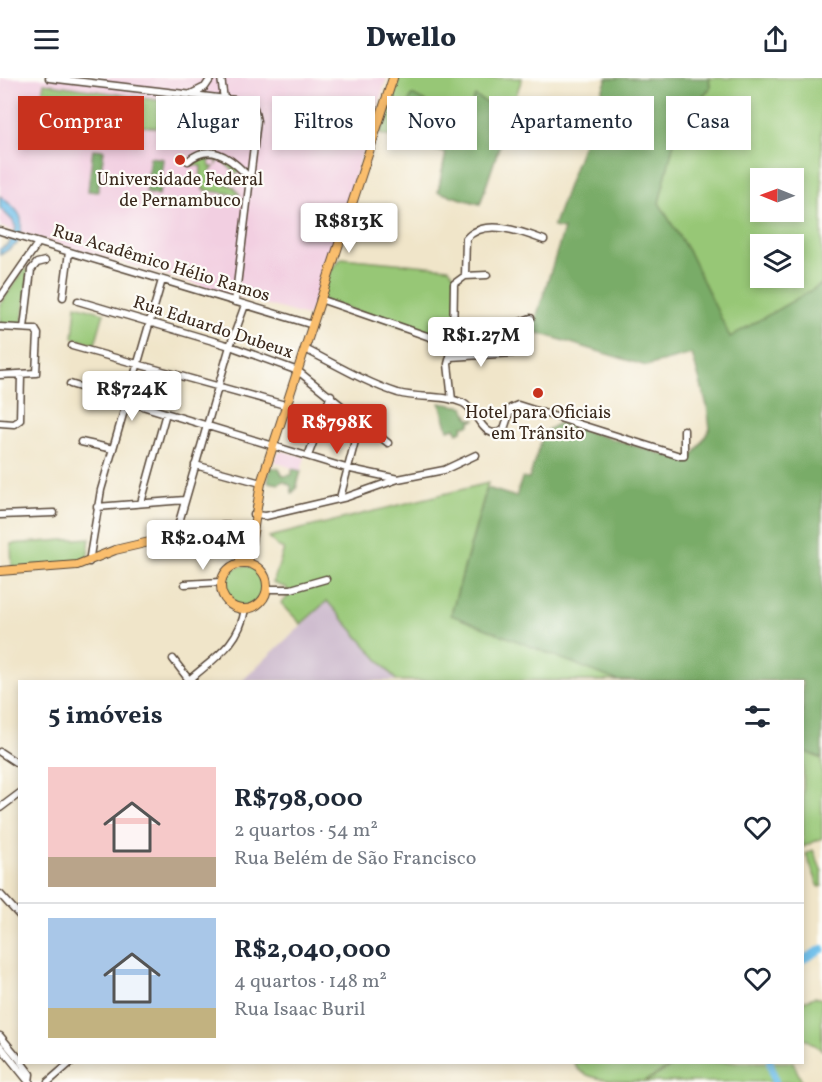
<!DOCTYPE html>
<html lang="pt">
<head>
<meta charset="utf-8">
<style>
  :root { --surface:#fff; --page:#f2f2f3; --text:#1f2937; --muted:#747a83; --line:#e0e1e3; --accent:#c8321e }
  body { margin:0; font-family:Vollkorn,serif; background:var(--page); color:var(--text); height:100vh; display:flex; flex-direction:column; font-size:22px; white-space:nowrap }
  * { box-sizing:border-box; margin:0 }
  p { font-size:20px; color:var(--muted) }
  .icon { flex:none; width:33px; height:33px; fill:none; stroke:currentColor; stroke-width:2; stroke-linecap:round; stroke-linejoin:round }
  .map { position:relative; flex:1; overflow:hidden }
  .side { position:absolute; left:18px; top:602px; width:786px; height:384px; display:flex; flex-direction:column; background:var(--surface); border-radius:0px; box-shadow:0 3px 9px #0003 }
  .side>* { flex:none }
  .banner { position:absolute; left:18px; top:18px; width:786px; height:54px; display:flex; gap:12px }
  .needle { width:39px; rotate:271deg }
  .fabs { position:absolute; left:750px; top:90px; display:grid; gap:12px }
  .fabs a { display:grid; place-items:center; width:54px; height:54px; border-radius:0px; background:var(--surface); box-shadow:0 3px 9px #0003; font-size:30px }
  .price { position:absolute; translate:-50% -51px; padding:0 14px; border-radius:6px; background:#fff; color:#222; font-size:20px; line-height:39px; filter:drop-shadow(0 2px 3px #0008) }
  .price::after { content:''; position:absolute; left:50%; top:36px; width:18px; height:14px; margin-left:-9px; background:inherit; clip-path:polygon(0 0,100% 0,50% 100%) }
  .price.on { background:var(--accent); color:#fff }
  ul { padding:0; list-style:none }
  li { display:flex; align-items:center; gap:18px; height:150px; padding:0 30px }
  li+li { border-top:2px solid var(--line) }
  li span { display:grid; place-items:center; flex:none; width:168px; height:120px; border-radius:0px; color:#555 }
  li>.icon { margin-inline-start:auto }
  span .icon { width:72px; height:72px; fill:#fffc; stroke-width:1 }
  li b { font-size:26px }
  h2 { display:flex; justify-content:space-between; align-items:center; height:72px; padding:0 30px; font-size:26px }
  .tag { padding:0 21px; border-radius:0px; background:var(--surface); box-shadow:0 3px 9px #0003; font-size:21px; line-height:54px }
  .tag.on { background:var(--accent); color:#fff }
  header { display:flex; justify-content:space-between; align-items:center; height:78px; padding:0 30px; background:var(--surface); font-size:27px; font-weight:800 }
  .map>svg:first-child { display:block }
  .built { fill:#f2cfe1 }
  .industrial { fill:#cfbdcf }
  .green { fill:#97c776; stroke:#69784a; stroke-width:1.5; fill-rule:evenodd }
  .forest { fill:#79ac67; stroke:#5a6b42; stroke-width:1.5 }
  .water { fill:#6fbfea; stroke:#557484; stroke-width:1.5 }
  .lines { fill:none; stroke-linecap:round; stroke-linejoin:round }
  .river { stroke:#6fbfea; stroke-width:8 }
  .minor-casing { stroke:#564638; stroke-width:9 }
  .major-casing { stroke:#564638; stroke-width:10 }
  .minor { stroke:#fff; stroke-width:6 }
  .major { stroke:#fabe6d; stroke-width:8 }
  .poi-dot { fill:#c8321e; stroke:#fdfcf7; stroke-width:2 }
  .labels { text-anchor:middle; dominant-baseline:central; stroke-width:4.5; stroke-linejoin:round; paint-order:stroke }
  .poi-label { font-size:18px; fill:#3b2a1e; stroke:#fdfcf7 }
  .street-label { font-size:18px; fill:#3b2a1e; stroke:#fdfcf7 }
</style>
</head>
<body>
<header><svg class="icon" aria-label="menu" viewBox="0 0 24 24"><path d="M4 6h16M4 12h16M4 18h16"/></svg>Dwello<svg class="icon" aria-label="share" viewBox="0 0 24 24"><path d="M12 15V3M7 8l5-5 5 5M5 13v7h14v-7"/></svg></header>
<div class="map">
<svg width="822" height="1004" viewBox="0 0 822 1004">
  <rect width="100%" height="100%" fill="#fdfcf7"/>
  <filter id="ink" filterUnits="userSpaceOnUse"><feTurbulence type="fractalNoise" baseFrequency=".0167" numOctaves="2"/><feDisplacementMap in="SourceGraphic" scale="12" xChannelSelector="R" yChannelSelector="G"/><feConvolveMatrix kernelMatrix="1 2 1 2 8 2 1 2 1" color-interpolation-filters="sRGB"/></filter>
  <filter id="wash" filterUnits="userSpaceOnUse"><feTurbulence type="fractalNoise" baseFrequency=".008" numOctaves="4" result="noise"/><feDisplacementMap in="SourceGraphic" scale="24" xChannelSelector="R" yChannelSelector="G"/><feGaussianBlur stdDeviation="1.35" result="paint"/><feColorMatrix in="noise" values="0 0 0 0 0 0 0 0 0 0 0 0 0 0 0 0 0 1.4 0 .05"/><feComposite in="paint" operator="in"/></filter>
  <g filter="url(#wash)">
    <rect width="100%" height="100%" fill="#f0e5c9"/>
    <!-- built -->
    <path class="built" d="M 0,0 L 387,0 L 311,234 L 307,238 L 236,218 L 0,149 Z
      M 283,373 L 305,379 L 301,393 L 275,384 L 278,375 Z"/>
    <!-- industrial -->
    <path class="industrial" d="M 327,523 L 397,603 L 242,603 Z"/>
    <!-- green -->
    <path class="green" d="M 399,0 L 522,0 L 480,126 L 438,114 L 446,75 L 380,56 Z
      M 709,0 L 822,0 L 822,206 L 730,260 L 690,176 L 659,125 L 676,56 L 710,10 ZM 760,100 L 794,100 L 794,134 L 760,134 ZM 760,166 L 794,166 L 794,200 L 760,200 Z
      M 44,5 L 162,23 L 158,50 L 39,35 Z
      M 196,77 L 219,77 L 241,92 L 237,96 L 220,81 L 217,86 L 217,82 L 209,82 L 210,89 L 214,89 L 209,95 L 214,97 L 212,99 L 234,109 L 240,117 L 203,112 L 203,107 L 200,107 L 201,88 L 191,87 Z
      M 342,180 L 449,190 L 457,201 L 455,259 L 448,264 L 320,221 L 331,191 Z
      M 25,191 L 29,193 L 22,246 L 0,248 L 0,226 Z
      M 76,227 L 104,235 L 95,266 L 73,260 Z
      M 488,405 L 451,536 L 623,603 L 397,603 L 327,523 L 301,546 L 281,525 L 287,520 L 287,510 L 273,505 L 284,471 L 277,468 L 269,459 Z
      M 90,460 L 87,483 L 12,491 L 11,466 Z
      M224 508a20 20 0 1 1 40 0a20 20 0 1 1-40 0Z
      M 803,673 L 822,681 L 822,760 L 803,769 Z
      M 813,772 L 822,794 L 822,808 L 819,809 L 806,776 Z
      M 815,919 L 822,921 L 822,972 L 803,959 L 803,923 Z
      M 574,984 L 677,984 C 666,990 656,998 644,1003 C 628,1004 578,1004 574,984 Z
      M 679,984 L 793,984 L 802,1004 L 645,1004 Z"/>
    <!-- forest -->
    <path class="forest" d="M 607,0 L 709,0 L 710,9 L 676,56 L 659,125 L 690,176 L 730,259 L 822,206 L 822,680 L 803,673 L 802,603 L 618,603 L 451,537 L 487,410 L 516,419 L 522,400 L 529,401 L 544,354 L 559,345 L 689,384 L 710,351 L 707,328 L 692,276 L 646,288 L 532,253 L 564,151 L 553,149 Z
      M 412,17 L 433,28 L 431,48 L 455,52 L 468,35 L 475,18 L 489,26 L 500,66 L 480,126 L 438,114 L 446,75 L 392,60 Z
      M 93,71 L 104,72 L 98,114 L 88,113 Z
      M 150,79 L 163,81 L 159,118 L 146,115 Z
      M 440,325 L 464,329 L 469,341 L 476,341 L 470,344 L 470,347 L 463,348 L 462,353 L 458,355 L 455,350 L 448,352 Z
      M 270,389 L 279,391 L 283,398 L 292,397 L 292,391 L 301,393 L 296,411 L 292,415 L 291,408 L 283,403 L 279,406 L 268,404 Z"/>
    <!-- water -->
    <path class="water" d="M 0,118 C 21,135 27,138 17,166 L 0,177 L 0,171 L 9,166 L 16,150 L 13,143 L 0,130 Z"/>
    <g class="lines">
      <!-- river -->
      <path class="river" d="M 802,882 L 822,871
        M 770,984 L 775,1004"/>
    </g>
  </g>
  <g filter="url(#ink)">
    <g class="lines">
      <!-- minor casing -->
      <g class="minor-casing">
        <path id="minor" d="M 49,0 L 235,22 L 254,30 L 257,43 L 235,224
          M 221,0 L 224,21
          M 191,16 L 205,9 L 211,0
          M 188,83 C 209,65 228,78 245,95
          M 0,153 L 313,247
          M 465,198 L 487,197
          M 63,219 L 69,174
          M 0,220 L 38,165
          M 320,221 L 453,267
          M 78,223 L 230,268 L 298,293 L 388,365
          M 0,249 L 35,251 L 38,256 L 36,295 L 0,297
          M 24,250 L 31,192 L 37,185 L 45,183
          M 72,268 L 285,327
          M 452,269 L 531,240
          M 305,271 C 335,286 366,305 398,315 C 419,321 443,316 463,325 C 477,331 484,367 504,351 L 511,330 L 518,327 L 680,378 L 684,378 L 684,352
          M 450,279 L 513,275
          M 70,306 L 346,390 L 398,401
          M 452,322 L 448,286 L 453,267 L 454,206 L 465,198 L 466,161 C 484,139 523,154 544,162
          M 0,345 L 14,346 L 20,342 L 21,297
          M 81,364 L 113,371
          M 308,378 L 331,317
          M 195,387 L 261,405
          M 340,420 L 361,340
          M 141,425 L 166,335
          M 97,429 L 185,422
          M 0,437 L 54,435
          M 254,437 L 266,438 L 347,419 L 398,401 L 444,392 L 476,377
          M 175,458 L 230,268 L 245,227
          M 89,484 L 101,412 L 162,202
          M 185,506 L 221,504
          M 267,511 L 291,511 L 326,501
          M 173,581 L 189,602
          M 188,603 C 214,580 239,567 245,531
          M 0,674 L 20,687
          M 0,730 L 20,715
          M 0,816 L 20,838
          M 0,958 L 20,982
          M 0,968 L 29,1004
          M 21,984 L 30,996 L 29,1004
          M 48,1004 L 71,984"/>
      </g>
      <!-- major casing -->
      <g class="major-casing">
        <path id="major" d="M 239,485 L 247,459
          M 248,485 L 261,405 L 393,0
          M221 508a23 23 0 1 1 46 0a23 23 0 1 1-46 0Z
          M 0,493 L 77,487 L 115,472 L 175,458 L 224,448 L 253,449"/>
      </g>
      <!-- minor -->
      <use href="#minor" class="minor"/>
      <!-- major -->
      <use href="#major" class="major"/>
    </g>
  </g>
  <!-- markers -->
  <g class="poi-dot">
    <circle cx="180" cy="82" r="6"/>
    <circle cx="538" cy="315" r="6"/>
  </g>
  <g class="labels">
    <!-- poi labels -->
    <g class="poi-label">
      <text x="180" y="102">Universidade Federal<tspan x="180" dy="21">de Pernambuco</tspan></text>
      <text x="538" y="335">Hotel para Oficiais<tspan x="538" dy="21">em Trânsito</tspan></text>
    </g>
    <!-- street labels -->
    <g class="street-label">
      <text transform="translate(161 186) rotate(17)">Rua Acadêmico Hélio Ramos</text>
      <text transform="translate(213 250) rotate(18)">Rua Eduardo Dubeux</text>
    </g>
  </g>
</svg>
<div class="fabs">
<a><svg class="needle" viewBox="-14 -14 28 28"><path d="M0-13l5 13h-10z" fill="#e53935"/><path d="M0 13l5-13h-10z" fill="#747a83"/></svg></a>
<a><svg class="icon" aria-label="layers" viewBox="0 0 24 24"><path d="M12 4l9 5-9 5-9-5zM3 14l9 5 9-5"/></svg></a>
</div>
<b class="price" style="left:349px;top:176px">R$813K</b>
<b class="price" style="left:481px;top:290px">R$1.27M</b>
<b class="price" style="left:132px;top:344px">R$724K</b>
<b class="price on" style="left:337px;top:377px">R$798K</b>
<b class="price" style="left:203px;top:493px">R$2.04M</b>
<div class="banner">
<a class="tag on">Comprar</a>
<a class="tag">Alugar</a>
<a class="tag">Filtros</a>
<a class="tag">Novo</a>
<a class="tag">Apartamento</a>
<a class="tag">Casa</a>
</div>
<section class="side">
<h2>5 imóveis<svg class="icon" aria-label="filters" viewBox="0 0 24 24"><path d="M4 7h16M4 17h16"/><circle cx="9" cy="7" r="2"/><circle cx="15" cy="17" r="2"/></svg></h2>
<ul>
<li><span style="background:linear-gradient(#f6c9c9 75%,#b9a48a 0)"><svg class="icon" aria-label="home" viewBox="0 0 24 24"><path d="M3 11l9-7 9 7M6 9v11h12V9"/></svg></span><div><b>R$798,000</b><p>2 quartos · 54 m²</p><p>Rua Belém de São Francisco</p></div><svg class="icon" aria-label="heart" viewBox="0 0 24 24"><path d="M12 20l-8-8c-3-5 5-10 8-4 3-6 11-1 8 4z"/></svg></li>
<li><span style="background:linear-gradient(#a9c7e8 75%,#c2b280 0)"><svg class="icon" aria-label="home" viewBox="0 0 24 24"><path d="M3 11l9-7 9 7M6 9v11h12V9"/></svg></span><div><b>R$2,040,000</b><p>4 quartos · 148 m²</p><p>Rua Isaac Buril</p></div><svg class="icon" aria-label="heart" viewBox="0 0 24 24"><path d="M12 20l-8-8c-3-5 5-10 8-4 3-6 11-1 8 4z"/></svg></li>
</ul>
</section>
</div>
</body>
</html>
